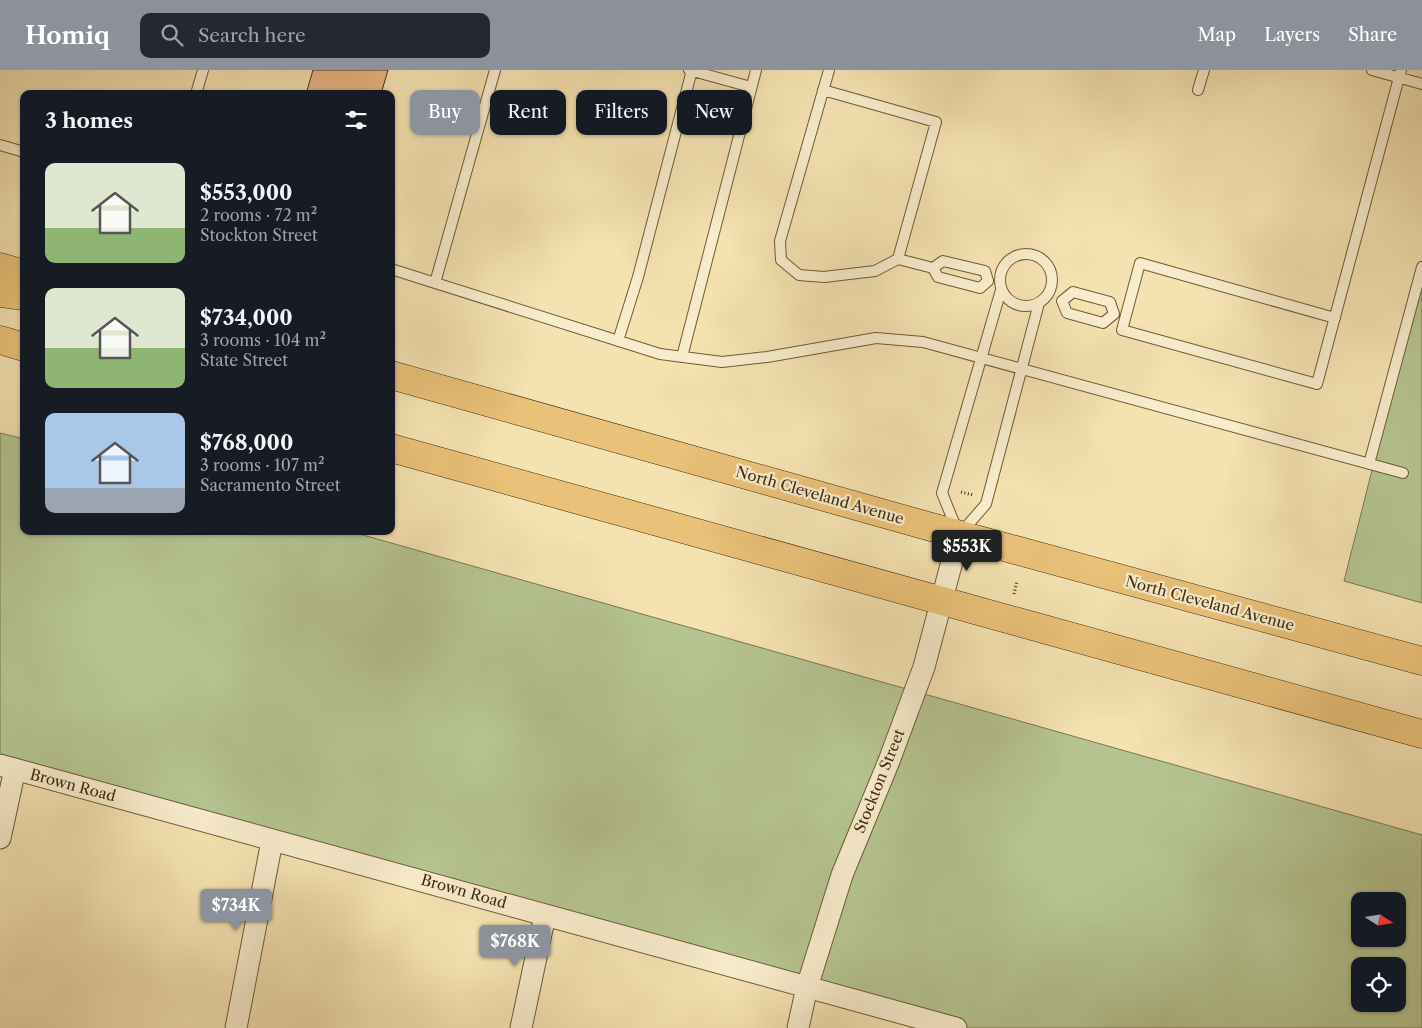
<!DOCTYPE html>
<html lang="en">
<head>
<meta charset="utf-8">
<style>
  :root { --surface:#171b24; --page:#242831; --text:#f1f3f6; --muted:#9ea1a6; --accent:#8c9099 }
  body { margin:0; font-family:"Libre Caslon Text",serif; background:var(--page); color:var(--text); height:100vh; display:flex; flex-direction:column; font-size:19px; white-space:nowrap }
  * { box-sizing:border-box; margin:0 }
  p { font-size:16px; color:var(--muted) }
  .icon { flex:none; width:28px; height:28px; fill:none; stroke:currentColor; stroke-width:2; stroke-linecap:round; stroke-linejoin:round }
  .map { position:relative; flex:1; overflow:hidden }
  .details { position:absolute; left:20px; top:20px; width:375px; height:445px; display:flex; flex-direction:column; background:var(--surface); border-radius:10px; box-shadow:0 1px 4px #0004 }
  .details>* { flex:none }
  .top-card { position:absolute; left:410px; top:20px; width:475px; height:45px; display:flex; gap:10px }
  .needle { width:32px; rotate:102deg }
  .tools { position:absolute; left:1351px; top:822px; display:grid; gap:10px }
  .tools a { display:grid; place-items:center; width:55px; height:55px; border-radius:10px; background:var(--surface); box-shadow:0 1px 4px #0004; font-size:25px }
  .price { position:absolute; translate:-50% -42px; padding:0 11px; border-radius:5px; background:var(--accent); color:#fff; font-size:16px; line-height:32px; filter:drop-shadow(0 1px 2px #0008) }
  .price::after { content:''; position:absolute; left:50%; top:30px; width:15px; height:11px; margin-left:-8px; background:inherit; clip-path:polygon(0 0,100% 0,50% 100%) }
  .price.selected { background:#222; color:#fff }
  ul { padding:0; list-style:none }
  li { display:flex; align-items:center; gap:15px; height:125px; padding:0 25px }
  li span { display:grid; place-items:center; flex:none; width:140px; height:100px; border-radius:10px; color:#555 }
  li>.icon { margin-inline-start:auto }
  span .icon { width:60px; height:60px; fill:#fffc; stroke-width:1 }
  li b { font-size:21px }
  h2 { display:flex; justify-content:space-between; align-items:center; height:60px; padding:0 25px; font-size:21px }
  .chip { padding:0 18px; border-radius:10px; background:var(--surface); box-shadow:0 1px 4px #0004; font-size:18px; line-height:45px }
  .chip.selected { background:var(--accent); color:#fff }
  header { display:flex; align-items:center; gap:30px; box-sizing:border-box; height:70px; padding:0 25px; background:var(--accent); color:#fff }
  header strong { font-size:24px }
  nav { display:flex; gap:28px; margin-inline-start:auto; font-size:18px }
  .search { width:350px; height:45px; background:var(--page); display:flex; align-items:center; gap:12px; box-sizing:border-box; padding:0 18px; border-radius:10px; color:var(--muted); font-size:19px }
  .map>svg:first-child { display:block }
  .green { fill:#b5c491; stroke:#7a7850; fill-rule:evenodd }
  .building { fill:#e7b485; stroke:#3f2c10 }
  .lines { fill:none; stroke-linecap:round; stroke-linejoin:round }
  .lane-casing { stroke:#6c5a38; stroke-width:12 }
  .street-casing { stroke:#6c5a38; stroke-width:23 }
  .primary-casing { stroke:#3f2c10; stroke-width:29 }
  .path { stroke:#3f2c10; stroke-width:3; stroke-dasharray:1 2.5; stroke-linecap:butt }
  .lane { stroke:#f8eccc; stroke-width:10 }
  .street { stroke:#f8eccc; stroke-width:21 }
  .primary { stroke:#eac178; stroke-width:28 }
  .labels { text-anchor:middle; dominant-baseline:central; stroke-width:4.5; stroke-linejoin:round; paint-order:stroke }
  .street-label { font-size:15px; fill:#3f2c10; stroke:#f8eccc }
</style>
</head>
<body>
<header>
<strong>Homiq</strong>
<div class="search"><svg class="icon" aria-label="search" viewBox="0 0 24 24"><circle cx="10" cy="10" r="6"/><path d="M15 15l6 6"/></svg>Search here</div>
<nav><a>Map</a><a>Layers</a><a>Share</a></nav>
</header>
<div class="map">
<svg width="1422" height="958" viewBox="0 0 1422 958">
  <rect width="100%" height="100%" fill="#f5e2b1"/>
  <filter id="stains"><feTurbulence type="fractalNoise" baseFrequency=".004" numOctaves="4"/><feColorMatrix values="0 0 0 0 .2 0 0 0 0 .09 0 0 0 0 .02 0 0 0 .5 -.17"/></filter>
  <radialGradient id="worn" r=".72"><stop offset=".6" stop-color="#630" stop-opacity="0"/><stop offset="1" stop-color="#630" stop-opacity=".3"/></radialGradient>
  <!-- green -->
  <path class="green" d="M 1422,202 L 1422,533 L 1344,511 Z
    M 0,363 L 24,369 L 24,461 L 349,461 L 1422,765 L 1422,958 L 930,958 L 0,701 ZM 1360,831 L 1398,831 L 1398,869 L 1360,869 ZM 1360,896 L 1398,896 L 1398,934 L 1360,934 Z"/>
  <!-- building -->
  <path class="building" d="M 313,0 L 388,0 L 381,24 L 306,24 Z"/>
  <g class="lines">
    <!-- lane casing -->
    <g class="lane-casing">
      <path id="lane" d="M 689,0 L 751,17
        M 1372,0 L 1422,14
        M 823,20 L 936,52 L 898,189 L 875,201 L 824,207 L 799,205 L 781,190 L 780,171 L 829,0
        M 1198,20 L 1204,0
        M 196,24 L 203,0
        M 0,75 L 24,82
        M1000 210a26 26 0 1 1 52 0a26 26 0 1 1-52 0Z
        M 898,189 L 933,198 L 943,191 L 985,201 L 988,211
        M 933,198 L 938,207 L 980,218 L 988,211
        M 391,199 L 660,284 L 722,292 L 767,287 L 876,268 L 923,272 L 1403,403
        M 435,213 L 495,0
        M 1001,220 L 942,423 L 959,465 L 986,434 L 1039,233
        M 1062,231 L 1073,222 L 1110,232 L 1114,244
        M 1062,231 L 1067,243 L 1103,253 L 1114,244
        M 1335,248 L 1140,193 L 1122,260 L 1317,314 L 1401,0
        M 618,271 L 638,207 L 692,0
        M 682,287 L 756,0
        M 1369,394 L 1422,197"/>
    </g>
    <!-- street casing -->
    <g class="street-casing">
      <path id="street" d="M 0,695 L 956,958
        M 0,768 L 15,699
        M 236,958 L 272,771
        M 521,958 L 545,845
        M 798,958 L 807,917 L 842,805 L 889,691 L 924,597 L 959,465"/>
    </g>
    <!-- primary casing -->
    <g class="primary-casing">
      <path id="primary" d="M 0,197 L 24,204
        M 0,223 L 24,226
        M 0,270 L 24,277
        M 391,305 L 924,455 L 1422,591
        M 391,378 L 1422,664"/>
    </g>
    <!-- path -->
    <path class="path" d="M 961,422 L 973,425
      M 1014,524 L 1017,511"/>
    <!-- lane -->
    <use href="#lane" class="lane"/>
    <!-- street -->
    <use href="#street" class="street"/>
    <!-- primary -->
    <use href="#primary" class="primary"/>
  </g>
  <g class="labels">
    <!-- street labels -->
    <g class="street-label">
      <text transform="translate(820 425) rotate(16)">North Cleveland Avenue</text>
      <text transform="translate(1210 533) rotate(15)">North Cleveland Avenue</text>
      <text transform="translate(879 711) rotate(-68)">Stockton Street</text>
      <text transform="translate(73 715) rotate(15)">Brown Road</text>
      <text transform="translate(464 821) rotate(16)">Brown Road</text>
    </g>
  </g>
  <rect width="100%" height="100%" filter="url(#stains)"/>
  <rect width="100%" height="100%" fill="url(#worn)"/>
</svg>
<div class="tools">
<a><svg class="needle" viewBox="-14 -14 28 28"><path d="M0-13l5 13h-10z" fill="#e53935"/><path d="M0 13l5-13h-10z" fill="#9ea1a6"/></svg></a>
<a><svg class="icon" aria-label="locate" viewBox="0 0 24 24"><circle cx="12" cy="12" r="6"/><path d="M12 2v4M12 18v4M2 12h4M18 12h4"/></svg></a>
</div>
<b class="price selected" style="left:967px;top:502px">$553K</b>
<b class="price" style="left:236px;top:861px">$734K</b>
<b class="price" style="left:515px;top:897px">$768K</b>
<div class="top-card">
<a class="chip selected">Buy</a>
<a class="chip">Rent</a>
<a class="chip">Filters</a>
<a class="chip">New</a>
</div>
<section class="details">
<h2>3 homes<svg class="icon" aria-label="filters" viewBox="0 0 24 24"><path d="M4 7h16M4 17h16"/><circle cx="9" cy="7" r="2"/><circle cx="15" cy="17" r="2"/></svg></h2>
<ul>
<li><span style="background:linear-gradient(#dfe7d0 65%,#8fb573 0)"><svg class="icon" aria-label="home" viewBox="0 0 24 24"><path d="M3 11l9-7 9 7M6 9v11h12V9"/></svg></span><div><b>$553,000</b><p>2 rooms · 72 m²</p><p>Stockton Street</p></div></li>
<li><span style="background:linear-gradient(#dfe7d0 60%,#8fb573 0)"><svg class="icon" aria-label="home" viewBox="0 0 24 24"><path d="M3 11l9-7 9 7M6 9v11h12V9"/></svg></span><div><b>$734,000</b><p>3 rooms · 104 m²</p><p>State Street</p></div></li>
<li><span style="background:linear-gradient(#a9c7e8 75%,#9aa5b1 0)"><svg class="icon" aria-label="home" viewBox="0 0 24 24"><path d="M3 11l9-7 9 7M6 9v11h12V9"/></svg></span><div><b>$768,000</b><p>3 rooms · 107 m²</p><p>Sacramento Street</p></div></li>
</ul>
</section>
</div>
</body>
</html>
